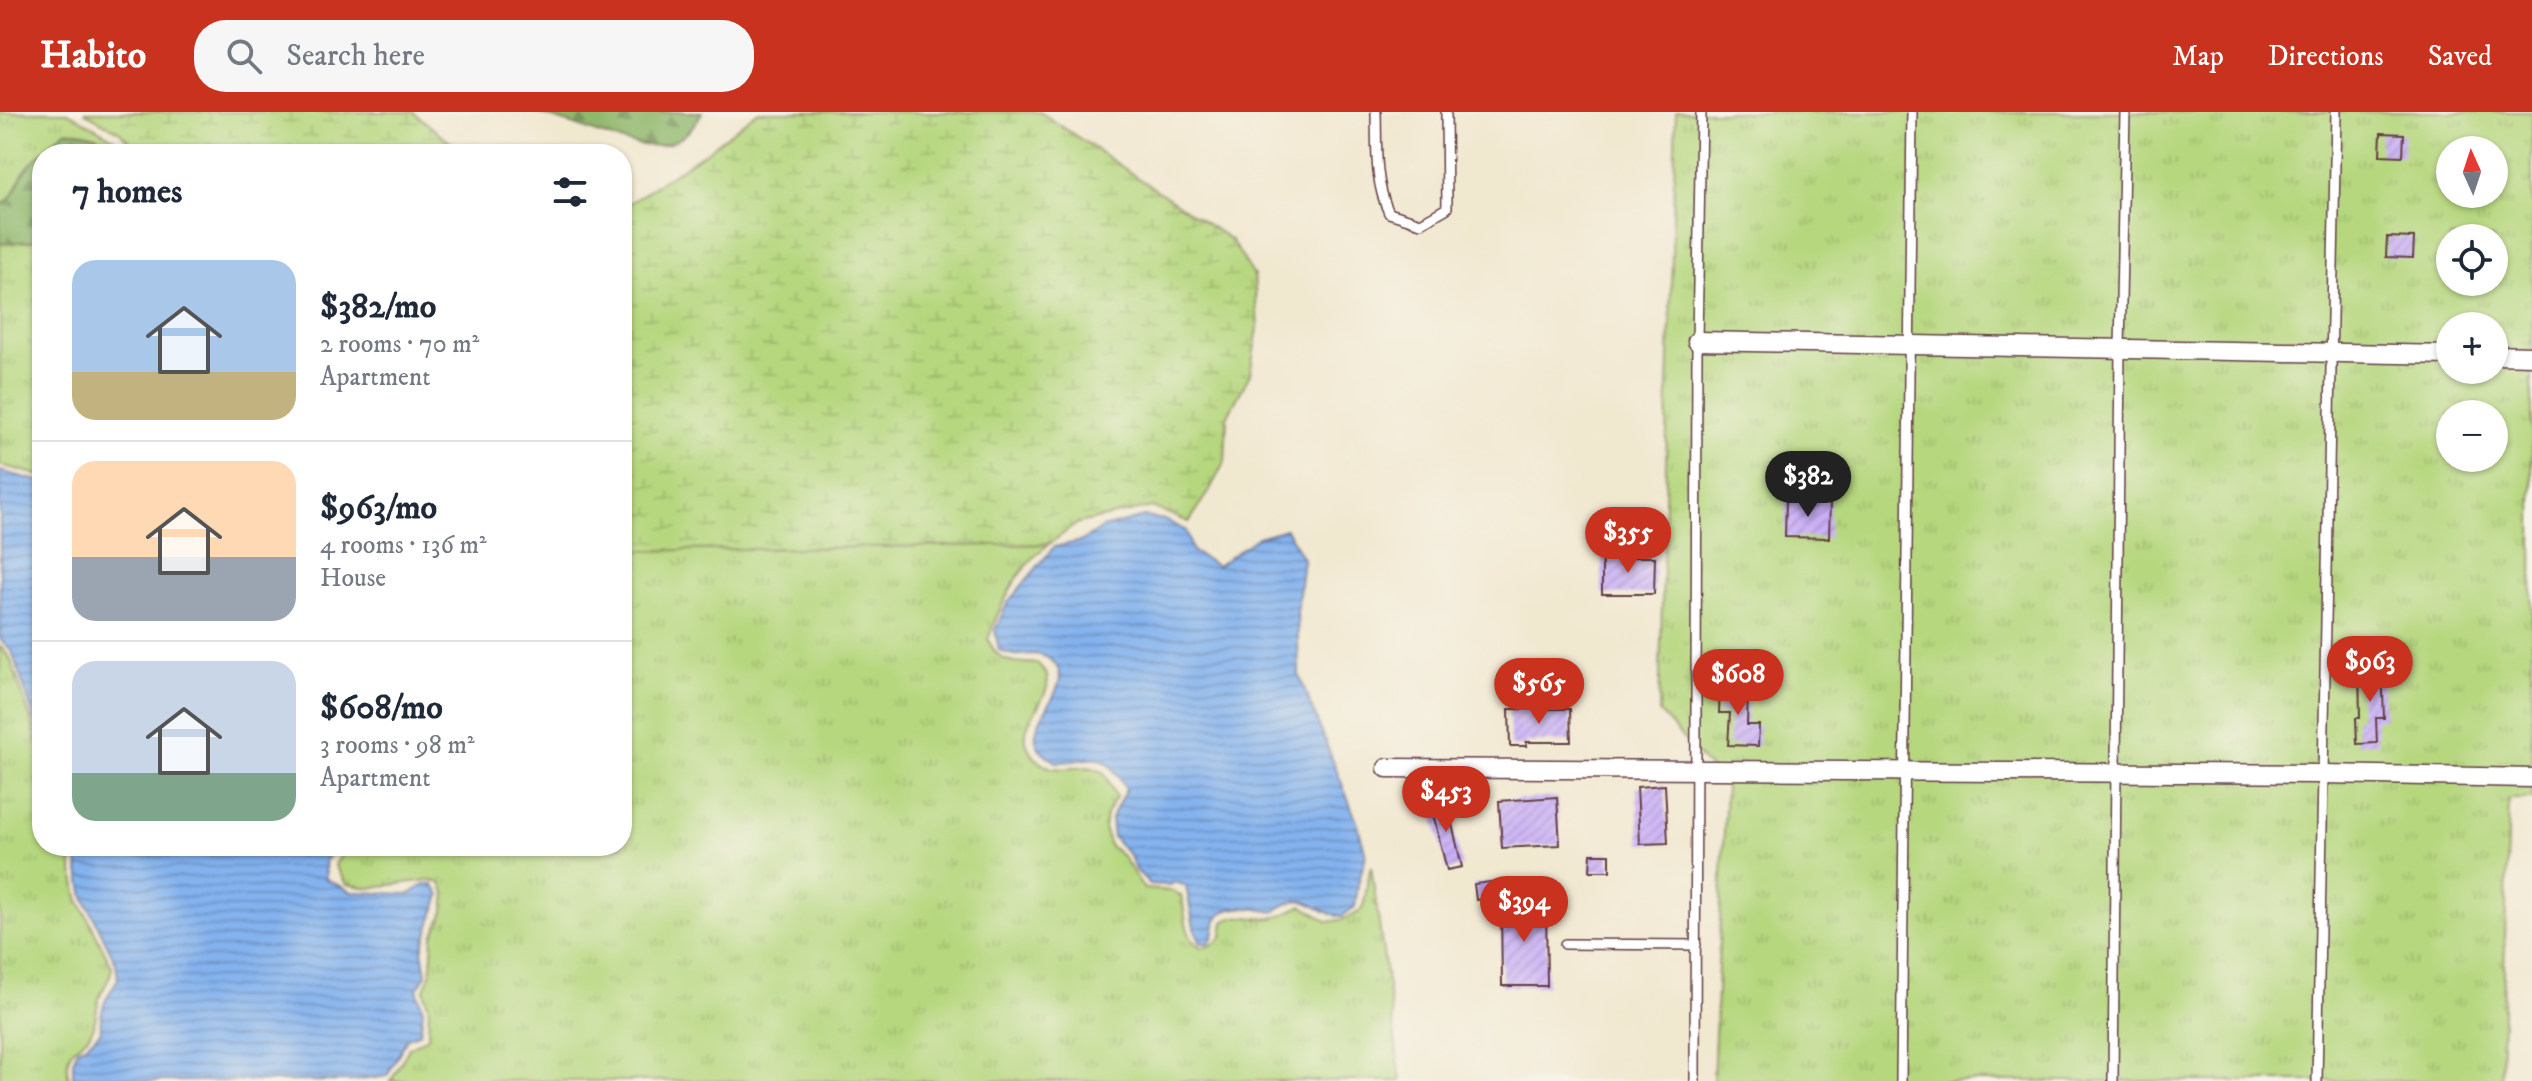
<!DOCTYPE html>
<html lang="en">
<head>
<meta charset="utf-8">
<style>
  :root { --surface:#fff; --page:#f6f6f7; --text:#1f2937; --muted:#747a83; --line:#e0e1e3; --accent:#c8321e }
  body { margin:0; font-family:"IM FELL DW Pica",serif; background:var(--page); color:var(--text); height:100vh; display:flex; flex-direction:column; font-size:30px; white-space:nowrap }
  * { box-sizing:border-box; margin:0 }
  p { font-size:26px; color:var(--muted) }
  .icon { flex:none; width:44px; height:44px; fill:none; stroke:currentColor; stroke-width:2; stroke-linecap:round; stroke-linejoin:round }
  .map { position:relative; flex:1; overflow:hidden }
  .side { position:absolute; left:32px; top:32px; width:600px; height:712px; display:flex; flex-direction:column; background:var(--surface); border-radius:32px; box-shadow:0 2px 6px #0004 }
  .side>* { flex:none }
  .needle { width:52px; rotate:357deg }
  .controls { position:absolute; left:2436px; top:24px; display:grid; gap:16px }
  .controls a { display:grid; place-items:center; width:72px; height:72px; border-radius:50%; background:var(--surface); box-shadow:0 2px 6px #0004; font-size:40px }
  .price { position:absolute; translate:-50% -68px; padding:0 18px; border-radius:28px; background:var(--accent); color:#fff; font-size:26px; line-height:52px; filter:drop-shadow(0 2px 4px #0008) }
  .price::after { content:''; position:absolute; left:50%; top:48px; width:24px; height:18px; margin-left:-12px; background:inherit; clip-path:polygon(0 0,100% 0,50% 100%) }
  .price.active { background:#222; color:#fff }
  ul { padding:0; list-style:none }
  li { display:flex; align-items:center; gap:24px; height:200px; padding:0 40px }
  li+li { border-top:2px solid var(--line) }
  li span { display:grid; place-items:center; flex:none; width:224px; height:160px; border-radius:24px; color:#555 }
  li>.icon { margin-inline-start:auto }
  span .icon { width:96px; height:96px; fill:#fffc; stroke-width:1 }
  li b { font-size:34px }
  h2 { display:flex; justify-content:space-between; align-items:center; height:96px; padding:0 40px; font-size:34px }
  header { display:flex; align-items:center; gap:48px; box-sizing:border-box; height:112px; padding:0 40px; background:var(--accent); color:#fff }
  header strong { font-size:38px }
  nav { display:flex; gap:44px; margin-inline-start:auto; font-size:28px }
  .search { width:560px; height:72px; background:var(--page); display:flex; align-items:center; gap:20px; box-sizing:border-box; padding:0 28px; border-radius:32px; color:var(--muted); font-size:30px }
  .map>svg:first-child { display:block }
  .grass { fill:url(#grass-tufts); stroke:#807b54; stroke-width:2; fill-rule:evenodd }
  .forest { fill:url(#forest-firs); stroke:#6d6c4c; stroke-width:2 }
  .wetland { fill:url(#wetland-marsh); stroke:#807b54; stroke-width:2 }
  .water { fill:url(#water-rules); stroke:#66688c; stroke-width:2 }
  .building { fill:url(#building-hatch) }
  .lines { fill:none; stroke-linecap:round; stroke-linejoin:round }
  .service-casing { stroke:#633d44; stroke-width:12 }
  .minor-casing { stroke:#633d44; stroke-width:21 }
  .service { stroke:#fff; stroke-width:9 }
  .minor { stroke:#fff; stroke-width:18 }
</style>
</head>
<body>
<header>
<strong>Habito</strong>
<div class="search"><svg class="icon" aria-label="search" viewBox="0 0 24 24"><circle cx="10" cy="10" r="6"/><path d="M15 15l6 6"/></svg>Search here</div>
<nav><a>Map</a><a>Directions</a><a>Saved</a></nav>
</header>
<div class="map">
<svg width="2532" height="969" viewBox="0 0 2532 969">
  <defs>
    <pattern id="grass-tufts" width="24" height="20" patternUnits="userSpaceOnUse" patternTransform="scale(2)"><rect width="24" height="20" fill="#b6d77e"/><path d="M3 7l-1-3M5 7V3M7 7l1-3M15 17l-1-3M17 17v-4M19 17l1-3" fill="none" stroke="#9eb86d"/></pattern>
    <pattern id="forest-firs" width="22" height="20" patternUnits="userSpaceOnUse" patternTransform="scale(2)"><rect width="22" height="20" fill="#90b86d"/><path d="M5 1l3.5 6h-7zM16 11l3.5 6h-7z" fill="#78955a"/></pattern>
    <pattern id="wetland-marsh" width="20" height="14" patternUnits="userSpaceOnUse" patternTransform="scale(2)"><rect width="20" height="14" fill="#b6d77e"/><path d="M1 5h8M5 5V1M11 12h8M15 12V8" fill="none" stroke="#9eb86d"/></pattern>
    <pattern id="water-rules" width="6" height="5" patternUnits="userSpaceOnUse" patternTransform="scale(2)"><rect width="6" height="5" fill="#83b2ee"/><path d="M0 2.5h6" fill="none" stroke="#6d90c1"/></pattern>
    <pattern id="building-hatch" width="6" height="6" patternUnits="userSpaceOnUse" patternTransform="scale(2)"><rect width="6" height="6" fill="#c8aef7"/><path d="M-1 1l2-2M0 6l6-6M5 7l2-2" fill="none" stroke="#ad95d4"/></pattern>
  </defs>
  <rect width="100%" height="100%" fill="#f7f3e8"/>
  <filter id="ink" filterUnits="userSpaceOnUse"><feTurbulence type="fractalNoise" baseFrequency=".0125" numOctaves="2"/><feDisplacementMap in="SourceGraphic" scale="16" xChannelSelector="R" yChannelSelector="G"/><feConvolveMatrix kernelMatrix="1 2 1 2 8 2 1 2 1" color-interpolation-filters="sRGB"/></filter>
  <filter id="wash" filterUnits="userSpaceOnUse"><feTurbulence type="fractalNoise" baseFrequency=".006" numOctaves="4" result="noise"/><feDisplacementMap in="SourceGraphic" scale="32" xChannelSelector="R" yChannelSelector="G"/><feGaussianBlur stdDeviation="1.8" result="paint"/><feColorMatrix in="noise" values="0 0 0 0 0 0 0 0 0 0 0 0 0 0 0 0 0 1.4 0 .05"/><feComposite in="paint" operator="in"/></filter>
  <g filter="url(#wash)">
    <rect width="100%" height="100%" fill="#f1e8d0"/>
    <!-- grass -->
    <path class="grass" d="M 0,0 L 68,0 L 113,26 L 129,42 L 42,42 L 42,364 L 0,353 Z
      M 1676,0 L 2532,0 L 2532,687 L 2509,687 L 2501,969 L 1713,969 L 1726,674 L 1659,600 ZM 2450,38 L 2494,38 L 2494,82 L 2450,82 ZM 2450,126 L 2494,126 L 2494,170 L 2450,170 ZM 2450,214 L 2494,214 L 2494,258 L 2450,258 ZM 2450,302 L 2494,302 L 2494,346 L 2450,346 Z
      M 1049,432 C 1018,454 1001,492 988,527 C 999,554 1013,549 1038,552 L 1047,562 C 1047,567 1048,571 1047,575 C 1042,596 1015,616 1030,639 C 1051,674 1085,643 1104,662 C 1109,667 1112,679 1116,685 L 1106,702 L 1104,716 L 1110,734 L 1123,745 L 1144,777 L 1173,779 L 1181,784 C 1187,802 1182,825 1202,836 L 1214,832 L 1222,825 L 1224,810 C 1243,798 1257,811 1277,805 C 1286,803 1293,796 1302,794 L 1329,810 C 1375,802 1360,793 1371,755 L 1401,969 L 391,969 L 409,936 L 428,925 L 429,896 L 424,878 L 431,860 L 433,824 L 444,800 L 446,783 L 441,771 L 427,768 L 369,776 L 346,772 L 335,753 L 347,734 L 622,734 L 622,439 Z
      M 0,534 L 10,546 L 42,640 L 42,734 L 68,734 L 78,786 L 112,855 C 111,867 104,873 100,884 C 96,894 97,905 93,915 C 86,937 61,928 69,969 L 0,969 Z"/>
    <!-- forest -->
    <path class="forest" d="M 535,0 L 702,0 C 678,49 635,34 594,20 C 575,13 555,7 535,0 Z
      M 65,19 C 87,19 105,24 119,42 L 42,42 L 42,128 L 0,132 L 0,93 C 13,88 16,74 23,62 C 33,45 52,33 65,19 Z"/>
    <!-- wetland -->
    <path class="wetland" d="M 84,0 L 413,0 L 450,30 L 459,42 L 141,42 L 119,19 Z
      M 757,0 L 1040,0 L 1231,128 L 1254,164 L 1258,216 L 1250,262 L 1227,305 L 1225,349 L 1207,383 L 1189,410 L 1152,395 L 1078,411 L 1049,432 L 622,439 L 622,96 L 706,40 Z"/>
    <!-- water -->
    <path class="water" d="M 0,359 L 42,370 L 42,629 L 12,539 L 0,527 Z
      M 1144,405 L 1166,408 L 1186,419 L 1192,439 L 1217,454 L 1258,425 L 1286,417 L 1303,447 L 1297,499 L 1299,563 L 1357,710 L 1366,743 L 1358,772 L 1355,795 L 1342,804 C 1308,800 1310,774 1274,800 C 1258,797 1228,789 1217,807 C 1212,815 1217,823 1209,831 L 1201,831 L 1194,815 L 1186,774 L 1176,770 L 1169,773 L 1150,772 L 1136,758 L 1130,744 L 1113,725 L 1111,707 L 1126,677 C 1101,632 1096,650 1056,650 C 1051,646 1041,640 1038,634 C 1023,607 1087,568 1046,545 C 1032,537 1019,549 999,538 L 995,518 L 1008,490 L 1054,435 L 1082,429 L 1102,416 Z
      M 74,734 L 338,734 L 325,749 L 326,767 L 352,780 L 410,782 L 425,772 L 433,773 L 440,783 L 422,838 L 426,863 L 417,877 L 423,898 L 420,921 L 407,926 L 387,964 L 354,969 L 73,969 L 73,949 L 78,936 L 85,934 L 101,919 C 99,898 106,885 118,867 L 116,851 L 84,785 Z"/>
    <g id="blocks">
      <!-- building -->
      <path class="building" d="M 2381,21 L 2404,22 L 2403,44 L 2380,43 Z
        M 2387,125 L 2414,126 L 2413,146 L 2386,145 Z
        M 1786,388 L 1830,389 L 1829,426 L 1785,425 Z
        M 1602,445 L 1655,445 L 1654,482 L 1602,482 Z
        M 2382,555 L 2384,606 L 2376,606 L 2377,631 L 2357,632 L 2356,606 L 2360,606 L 2359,556 Z
        M 1720,576 L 1748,577 L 1747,613 L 1759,613 L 1758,634 L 1728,633 L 1730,601 L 1719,601 Z
        M 1509,597 L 1570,597 L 1571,630 L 1526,630 L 1527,634 L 1510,634 Z
        M 1665,673 L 1668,731 L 1640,732 L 1637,675 Z
        M 1557,685 L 1560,733 L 1502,736 L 1499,689 Z
        M 1446,686 L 1462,755 L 1447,758 L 1430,690 Z
        M 1591,742 L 1610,742 L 1610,759 L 1590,759 Z
        M 1498,769 L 1500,784 L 1476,788 L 1474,772 Z
        M 1501,789 L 1546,789 L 1547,874 L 1502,874 Z"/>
    </g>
  </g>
  <g filter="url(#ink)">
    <use href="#blocks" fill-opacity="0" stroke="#633d44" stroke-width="2"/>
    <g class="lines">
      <!-- service casing -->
      <g class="service-casing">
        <path id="service" d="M 1376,0 C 1377,34 1374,69 1389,101 L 1421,111 L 1447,96 L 1446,0
          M 1565,832 L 1696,833
          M 1695,969 L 1697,229 L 1701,0
          M 1901,969 L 1912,0
          M 2113,969 L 2120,237 L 2125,0
          M 2317,969 L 2336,0"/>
      </g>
      <!-- minor casing -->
      <g class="minor-casing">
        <path id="minor" d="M 1697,229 L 2450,243
          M 2494,243 L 2532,244
          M 1387,656 L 2323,662 L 2532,666"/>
      </g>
      <!-- service -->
      <use href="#service" class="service"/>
      <!-- minor -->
      <use href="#minor" class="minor"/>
    </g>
  </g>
</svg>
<div class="controls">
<a><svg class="needle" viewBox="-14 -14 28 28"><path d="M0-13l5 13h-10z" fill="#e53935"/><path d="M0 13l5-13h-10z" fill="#747a83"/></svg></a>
<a><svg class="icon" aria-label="locate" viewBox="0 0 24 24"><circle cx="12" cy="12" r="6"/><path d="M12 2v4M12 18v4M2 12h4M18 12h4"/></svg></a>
<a>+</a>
<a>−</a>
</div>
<b class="price active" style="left:1808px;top:407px">$382</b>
<b class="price" style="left:1628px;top:463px">$355</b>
<b class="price" style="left:2370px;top:592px">$963</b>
<b class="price" style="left:1738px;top:605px">$608</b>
<b class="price" style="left:1539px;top:614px">$565</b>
<b class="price" style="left:1446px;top:722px">$453</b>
<b class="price" style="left:1524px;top:832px">$394</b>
<section class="side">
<h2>7 homes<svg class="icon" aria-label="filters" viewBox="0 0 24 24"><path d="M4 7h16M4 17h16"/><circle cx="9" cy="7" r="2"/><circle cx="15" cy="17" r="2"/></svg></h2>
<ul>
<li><span style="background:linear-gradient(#a9c7e8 70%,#c2b280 0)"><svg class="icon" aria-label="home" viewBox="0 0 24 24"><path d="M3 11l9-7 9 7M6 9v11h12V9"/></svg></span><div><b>$382/mo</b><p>2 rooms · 70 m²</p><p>Apartment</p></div></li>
<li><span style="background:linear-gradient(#ffd9b3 60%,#9aa5b1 0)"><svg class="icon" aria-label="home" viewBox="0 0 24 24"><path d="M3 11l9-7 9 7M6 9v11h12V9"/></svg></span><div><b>$963/mo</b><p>4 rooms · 136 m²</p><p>House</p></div></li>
<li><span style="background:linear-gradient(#c9d6e8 70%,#7fa58c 0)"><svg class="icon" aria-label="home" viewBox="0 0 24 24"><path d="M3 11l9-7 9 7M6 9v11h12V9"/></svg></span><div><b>$608/mo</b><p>3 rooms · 98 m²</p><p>Apartment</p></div></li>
</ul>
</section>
</div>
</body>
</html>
